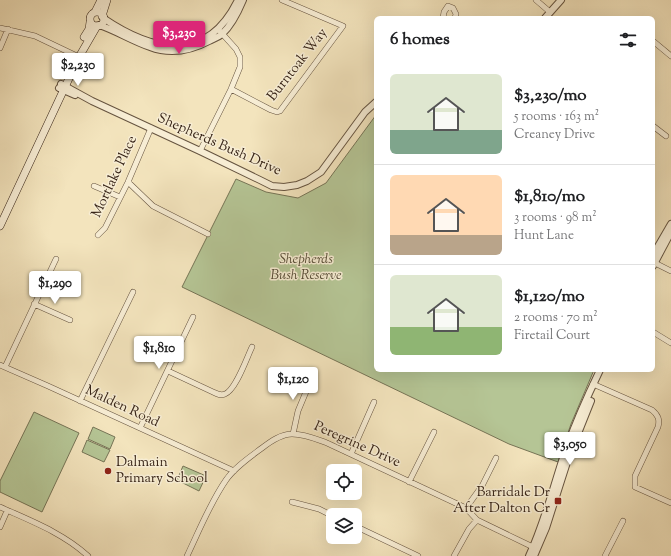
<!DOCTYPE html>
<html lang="en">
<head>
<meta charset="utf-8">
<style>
  :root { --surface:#fff; --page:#f6f6f6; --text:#202124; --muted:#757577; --line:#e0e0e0; --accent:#db2777 }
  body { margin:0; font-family:"Sorts Mill Goudy",serif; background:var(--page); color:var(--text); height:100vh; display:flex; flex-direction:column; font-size:15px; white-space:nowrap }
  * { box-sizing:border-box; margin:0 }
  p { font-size:13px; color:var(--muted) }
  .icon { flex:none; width:22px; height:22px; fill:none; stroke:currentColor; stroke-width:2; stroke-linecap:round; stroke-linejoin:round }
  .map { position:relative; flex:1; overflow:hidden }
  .side { position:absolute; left:374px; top:16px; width:281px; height:356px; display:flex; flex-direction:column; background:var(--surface); border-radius:6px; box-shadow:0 4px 16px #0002 }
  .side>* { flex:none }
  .buttons { position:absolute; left:326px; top:464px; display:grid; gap:8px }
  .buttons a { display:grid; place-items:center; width:36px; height:36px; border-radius:6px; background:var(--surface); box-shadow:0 4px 16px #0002; font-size:20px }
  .price { position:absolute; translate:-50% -34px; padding:0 9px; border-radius:4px; background:#fff; color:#222; font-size:13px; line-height:26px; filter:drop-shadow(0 1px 2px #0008) }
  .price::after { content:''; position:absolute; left:50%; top:24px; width:12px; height:9px; margin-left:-6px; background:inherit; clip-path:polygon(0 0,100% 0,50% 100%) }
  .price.on { background:var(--accent); color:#fff }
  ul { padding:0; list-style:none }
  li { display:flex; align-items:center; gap:12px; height:100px; padding:0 16px }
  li+li { border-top:1px solid var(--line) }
  li span { display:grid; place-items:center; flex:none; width:112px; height:80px; border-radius:6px; color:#555 }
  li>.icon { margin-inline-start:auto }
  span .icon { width:48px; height:48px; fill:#fffc; stroke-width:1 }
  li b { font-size:17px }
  h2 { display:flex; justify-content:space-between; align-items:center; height:48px; padding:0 16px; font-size:17px }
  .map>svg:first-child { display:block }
  .green { fill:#b5c595; stroke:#767456 }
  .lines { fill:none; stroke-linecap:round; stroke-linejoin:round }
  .minor-casing { stroke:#665440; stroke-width:6 }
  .tertiary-casing { stroke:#665440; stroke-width:8 }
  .secondary-casing { stroke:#372417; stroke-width:8 }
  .minor { stroke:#f7edd4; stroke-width:5 }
  .tertiary { stroke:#f7edd4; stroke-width:6 }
  .secondary { stroke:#f7edd4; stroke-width:7 }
  .poi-dot { fill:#8f2418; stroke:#f7edd4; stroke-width:1.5 }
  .labels { text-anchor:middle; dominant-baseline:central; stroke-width:3; stroke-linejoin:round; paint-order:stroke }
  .street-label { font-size:14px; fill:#372417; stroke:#f7edd4 }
  .park-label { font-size:14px; font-style:italic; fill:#564c36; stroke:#f7edd4 }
  .poi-label { font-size:14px; fill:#372417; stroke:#f7edd4; text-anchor:start }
</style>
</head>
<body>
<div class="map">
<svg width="671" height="556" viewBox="0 0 671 556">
  <rect width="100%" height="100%" fill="#f3e4bd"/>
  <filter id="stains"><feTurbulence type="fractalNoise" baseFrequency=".005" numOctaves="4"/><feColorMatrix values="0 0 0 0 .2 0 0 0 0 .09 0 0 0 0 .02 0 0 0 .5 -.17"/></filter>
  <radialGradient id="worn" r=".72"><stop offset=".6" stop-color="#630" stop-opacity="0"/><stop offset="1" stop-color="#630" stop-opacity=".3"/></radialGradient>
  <!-- green -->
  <path class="green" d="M 376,115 L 376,370 L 594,370 L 571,424 L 558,462 L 509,444 L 182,287 L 236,179 L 266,192 L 298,198 L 326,183 Z
    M 34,412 L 79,433 L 42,512 L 0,492 L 0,481 Z
    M 93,427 L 115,437 L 110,449 L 88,439 Z
    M 87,440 L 110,450 L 104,462 L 82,452 Z
    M 183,466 L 206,476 L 199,491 L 177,480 Z"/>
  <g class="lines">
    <!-- minor casing -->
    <g class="minor-casing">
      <path id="minor" d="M 536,0 L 550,12
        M 443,18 L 444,12 L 448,6 L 453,8 L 456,14 L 455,18
        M 0,28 L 35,36 L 79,57
        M 653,41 L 671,56
        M 0,48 L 8,29
        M 231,89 L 271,110 L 277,112 L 280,111 L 343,26 L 282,0
        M 653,126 L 666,136
        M 200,151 L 231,89 L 240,67 L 240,57 L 236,49 L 218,29
        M 128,182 L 153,206 L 208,234
        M 94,186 L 120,197
        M 98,235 L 105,228 L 128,182 L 151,128
        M 653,262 L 671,271
        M 34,304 L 70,320
        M 653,332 L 671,343
        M 0,365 L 48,386 L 234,471
        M 5,367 L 56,259
        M 168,371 L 213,392 C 217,394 221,396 225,394 C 236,390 247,357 252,347
        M 593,384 L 652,410 C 658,415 660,419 658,427 L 635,476 L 635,487 L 671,503
        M 80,401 L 133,292
        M 140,428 L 193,317
        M 293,434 L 298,411 L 313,375
        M 351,454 L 374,402
        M 409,482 L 434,432
        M 292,502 L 319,509 L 333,516
        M 0,507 C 31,521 63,533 88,556
        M 466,508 L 482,486 L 496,458
        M 355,526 L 418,556
        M 0,527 L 7,511
        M 187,556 C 199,531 210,503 226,480 C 235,467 250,457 262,448 C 271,441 281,434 292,434 C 305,434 316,439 327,443 L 466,508 L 477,520 L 535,548
        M 454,556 L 469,529 L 477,520
        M 605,556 L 623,521"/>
    </g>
    <!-- tertiary casing -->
    <g class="tertiary-casing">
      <path id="tertiary" d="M 103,18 C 153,52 207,64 238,0
        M 545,18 L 561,0
        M 99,25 C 117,31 132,41 150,47 C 171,55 190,51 209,41 C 213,39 219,37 222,34 C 232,25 238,12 243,0
        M 61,84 L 92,101 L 200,151 L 260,180 L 272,186 L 284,187 L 297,185 L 307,181 L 321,172 L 365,112 L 376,102
        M 59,88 L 75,95
        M 653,255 L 671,224
        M 653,266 L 671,232
        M 529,556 C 545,522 553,487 565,452 C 575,424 587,397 600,370
        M 534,556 L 546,528 L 569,456 L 591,401"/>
    </g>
    <!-- secondary casing -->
    <g class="secondary-casing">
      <path id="secondary" d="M 95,12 L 101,0
        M90 19a7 7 0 1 1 14 0a7 7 0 1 1-14 0Z
        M 102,16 L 107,0
        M 84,37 L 89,29 L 90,22
        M 0,226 L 79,57 L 97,26"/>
    </g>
    <!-- minor -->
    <use href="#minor" class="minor"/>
    <!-- tertiary -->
    <use href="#tertiary" class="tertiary"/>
    <!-- secondary -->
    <use href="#secondary" class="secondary"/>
  </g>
  <!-- markers -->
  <g class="poi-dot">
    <circle cx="108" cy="471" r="4"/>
    <rect x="554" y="497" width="8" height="8" rx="2"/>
  </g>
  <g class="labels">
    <!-- street labels -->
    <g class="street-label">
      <text transform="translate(298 65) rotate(-52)">Burntoak Way</text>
      <text transform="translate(219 145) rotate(24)">Shepherds Bush Drive</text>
      <text transform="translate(115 177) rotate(-65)">Mortlake Place</text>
      <text transform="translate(122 407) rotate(25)">Malden Road</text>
      <text transform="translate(357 445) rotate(24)">Peregrine Drive</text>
    </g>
    <!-- park labels -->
    <g class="park-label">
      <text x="306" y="260">Shepherds<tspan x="306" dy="16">Bush Reserve</tspan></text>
    </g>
    <!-- poi labels -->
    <g class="poi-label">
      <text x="116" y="463">Dalmain<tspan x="116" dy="16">Primary School</tspan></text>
      <text x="550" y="493" text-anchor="end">Barridale Dr<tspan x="550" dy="16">After Dalton Cr</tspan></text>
    </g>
  </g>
  <rect width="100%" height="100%" filter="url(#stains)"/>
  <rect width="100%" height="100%" fill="url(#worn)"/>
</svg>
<div class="buttons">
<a><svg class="icon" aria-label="locate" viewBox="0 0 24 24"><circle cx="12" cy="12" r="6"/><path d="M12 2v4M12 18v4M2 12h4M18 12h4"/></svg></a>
<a><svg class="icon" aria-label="layers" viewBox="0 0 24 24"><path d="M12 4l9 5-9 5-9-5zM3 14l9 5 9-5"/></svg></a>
</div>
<b class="price on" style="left:179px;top:55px">$3,230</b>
<b class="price" style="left:78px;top:87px">$2,230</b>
<b class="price" style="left:55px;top:305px">$1,290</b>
<b class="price" style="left:159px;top:370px">$1,810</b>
<b class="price" style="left:293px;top:401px">$1,120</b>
<b class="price" style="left:570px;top:466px">$3,050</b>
<section class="side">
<h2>6 homes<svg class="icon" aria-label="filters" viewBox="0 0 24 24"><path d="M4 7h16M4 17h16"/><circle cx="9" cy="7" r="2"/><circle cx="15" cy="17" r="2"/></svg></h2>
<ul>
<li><span style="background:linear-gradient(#dfe7d0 70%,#7fa58c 0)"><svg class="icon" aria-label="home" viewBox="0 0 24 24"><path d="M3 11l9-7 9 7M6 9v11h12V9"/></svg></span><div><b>$3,230/mo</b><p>5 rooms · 163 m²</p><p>Creaney Drive</p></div></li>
<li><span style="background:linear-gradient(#ffd9b3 75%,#b9a48a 0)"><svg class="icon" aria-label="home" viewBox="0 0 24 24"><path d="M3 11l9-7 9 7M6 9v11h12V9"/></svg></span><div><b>$1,810/mo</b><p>3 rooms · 98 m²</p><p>Hunt Lane</p></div></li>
<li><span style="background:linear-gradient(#dfe7d0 65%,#8fb573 0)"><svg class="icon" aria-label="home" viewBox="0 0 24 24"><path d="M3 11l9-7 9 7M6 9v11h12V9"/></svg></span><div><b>$1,120/mo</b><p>2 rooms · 70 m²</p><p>Firetail Court</p></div></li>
</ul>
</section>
</div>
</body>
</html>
